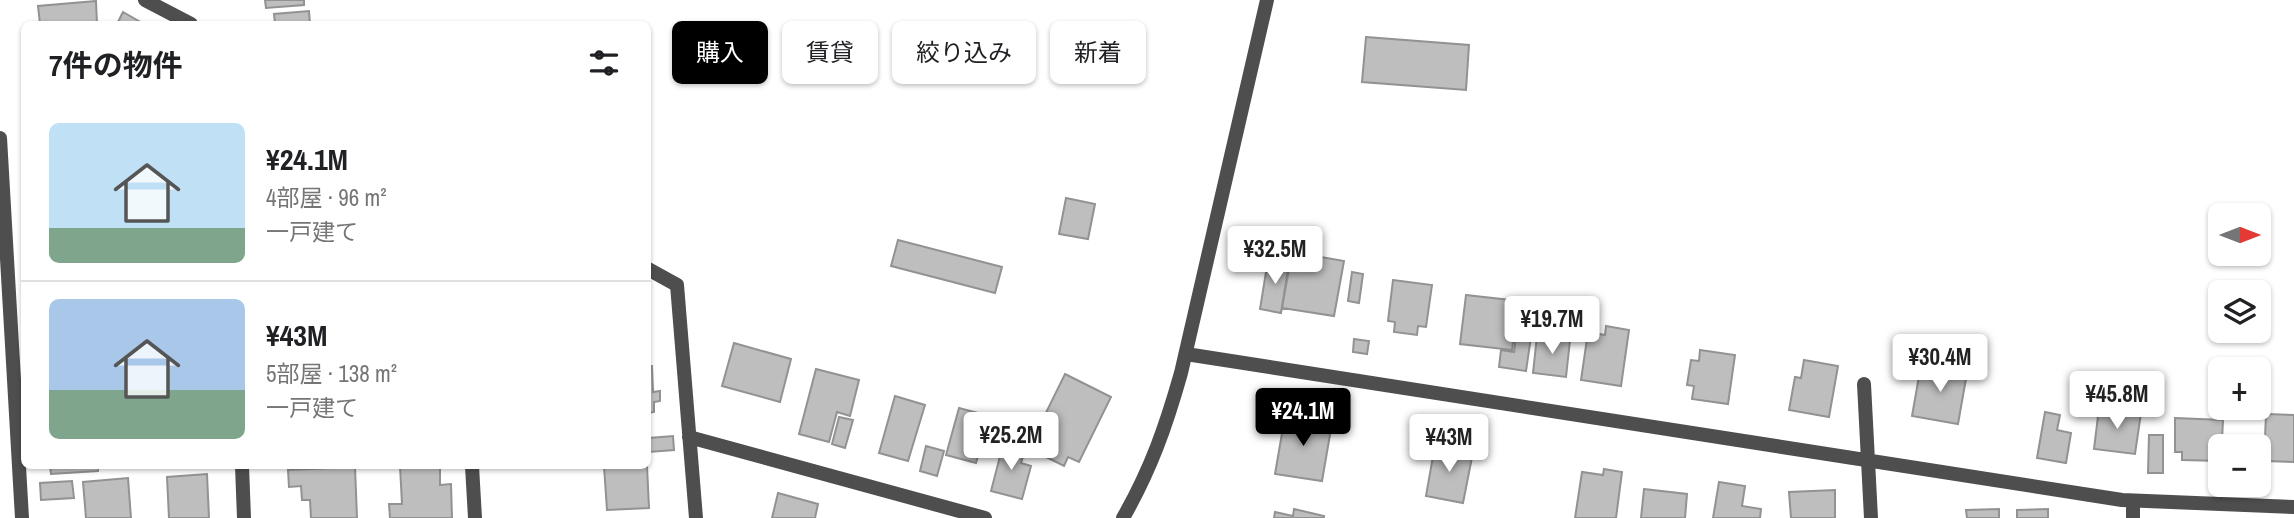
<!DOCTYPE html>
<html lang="ja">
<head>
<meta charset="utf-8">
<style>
  :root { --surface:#fff; --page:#f6f6f6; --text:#202124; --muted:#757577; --line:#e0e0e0; --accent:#000 }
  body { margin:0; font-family:"Archivo Narrow","Noto Sans JP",sans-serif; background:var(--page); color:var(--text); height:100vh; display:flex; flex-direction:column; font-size:26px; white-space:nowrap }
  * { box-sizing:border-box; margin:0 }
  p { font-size:23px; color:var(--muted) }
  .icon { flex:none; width:38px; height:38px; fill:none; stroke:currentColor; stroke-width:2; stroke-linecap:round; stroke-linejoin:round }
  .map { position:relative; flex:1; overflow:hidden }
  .side { position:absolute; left:21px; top:21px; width:630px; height:448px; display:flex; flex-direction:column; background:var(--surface); border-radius:10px; box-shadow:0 2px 5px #0004 }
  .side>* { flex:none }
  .guide { position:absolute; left:672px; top:21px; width:665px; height:63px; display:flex; gap:14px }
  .needle { width:46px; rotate:90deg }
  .controls { position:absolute; left:2208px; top:203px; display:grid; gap:14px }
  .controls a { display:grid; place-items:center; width:63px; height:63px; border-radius:10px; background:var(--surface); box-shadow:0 2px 5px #0004; font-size:35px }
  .price { position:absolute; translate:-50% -60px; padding:0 16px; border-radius:7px; background:#fff; color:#222; font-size:23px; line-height:46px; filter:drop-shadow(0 2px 4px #0008) }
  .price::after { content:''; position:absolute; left:50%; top:42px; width:21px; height:16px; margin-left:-10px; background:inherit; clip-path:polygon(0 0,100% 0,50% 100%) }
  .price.active { background:var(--accent); color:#fff }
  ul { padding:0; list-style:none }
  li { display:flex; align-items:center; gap:21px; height:175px; padding:0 28px }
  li+li { border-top:2px solid var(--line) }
  li span { display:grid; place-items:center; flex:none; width:196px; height:140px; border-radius:10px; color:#555 }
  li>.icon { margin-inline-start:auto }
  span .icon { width:84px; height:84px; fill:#fffc; stroke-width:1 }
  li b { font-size:30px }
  h2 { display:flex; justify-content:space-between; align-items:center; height:84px; padding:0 28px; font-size:30px }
  .tag { padding:0 24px; border-radius:10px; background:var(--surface); box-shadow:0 2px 5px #0004; font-size:24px; line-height:63px }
  .tag.active { background:var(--accent); color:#fff }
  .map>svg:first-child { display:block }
  .building { fill:#bebebe; stroke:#929292; stroke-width:2 }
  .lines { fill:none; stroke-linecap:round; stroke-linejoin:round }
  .minor { stroke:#4e4e4e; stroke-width:14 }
  .tertiary { stroke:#4e4e4e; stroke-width:14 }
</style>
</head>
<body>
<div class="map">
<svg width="2294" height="518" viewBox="0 0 2294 518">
  <rect width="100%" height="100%" fill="#fff"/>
  <!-- building -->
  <path class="building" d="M 265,0 L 304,0 L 304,5 L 266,8 Z
    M 96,1 L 97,24 L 40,24 L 38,6 Z
    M 309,11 L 310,24 L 275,24 L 274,14 Z
    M 123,12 L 144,24 L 117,24 Z
    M 1366,37 L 1469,45 L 1466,90 L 1362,82 Z
    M 1066,198 L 1095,204 L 1088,239 L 1059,234 Z
    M 898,240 L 1002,267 L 995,293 L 891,266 Z
    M 1292,252 L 1344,261 L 1334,316 L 1282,308 Z
    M 1268,260 L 1289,263 L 1281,313 L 1260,309 Z
    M 1352,272 L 1363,274 L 1359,303 L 1348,301 Z
    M 1393,280 L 1432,285 L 1426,327 L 1418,326 L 1417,335 L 1394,332 L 1395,322 L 1388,321 Z
    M 1466,295 L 1519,301 L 1512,350 L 1460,344 Z
    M 1606,326 L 1629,330 L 1621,386 L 1581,380 L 1588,332 L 1605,335 Z
    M 1516,336 L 1531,337 L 1526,371 L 1499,367 L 1501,350 L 1514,352 Z
    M 1537,336 L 1570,340 L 1566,377 L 1533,373 Z
    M 1354,339 L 1369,341 L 1367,354 L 1353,352 Z
    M 734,343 L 791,359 L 780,402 L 722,386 Z
    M 1700,350 L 1735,355 L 1728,404 L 1692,399 L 1694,386 L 1687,385 L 1691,360 L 1699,361 Z
    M 1804,360 L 1838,366 L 1829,417 L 1789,410 L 1795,377 L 1801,378 Z
    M 1921,365 L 1967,373 L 1958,424 L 1912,416 Z
    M 648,366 L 652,366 L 653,392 L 660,391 L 660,401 L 654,402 L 654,412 L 648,413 Z
    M 816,369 L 859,380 L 850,416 L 837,412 L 829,442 L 799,434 Z
    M 1065,374 L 1111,397 L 1079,462 L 1068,457 L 1064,466 L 1046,457 L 1051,448 L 1033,439 Z
    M 895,396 L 925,405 L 908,461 L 879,453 Z
    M 959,408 L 989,416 L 976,463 L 946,455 Z
    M 2099,408 L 2141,413 L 2135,454 L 2094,449 Z
    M 2045,412 L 2060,415 L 2057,430 L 2071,433 L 2066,463 L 2037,458 Z
    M 2266,414 L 2294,415 L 2294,462 L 2264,461 Z
    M 1285,416 L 1332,423 L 1322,481 L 1275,474 Z
    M 839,417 L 853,420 L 845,448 L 832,444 Z
    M 2175,418 L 2223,420 L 2221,461 L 2182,460 L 2182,452 L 2175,452 Z
    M 2149,435 L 2163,435 L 2163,473 L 2148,473 Z
    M 673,436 L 674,450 L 649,452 L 649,438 Z
    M 1004,441 L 1026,447 L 1021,463 L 1031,466 L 1022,499 L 991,491 Z
    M 1435,445 L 1473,452 L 1463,503 L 1426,496 Z
    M 926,446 L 944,451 L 937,476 L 920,471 Z
    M 50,466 L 98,466 L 98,471 L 51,474 Z
    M 400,466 L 440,466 L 440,485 L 451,484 L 452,518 L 390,518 L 389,504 L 402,504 Z
    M 604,466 L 647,466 L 649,508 L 607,510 Z
    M 355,467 L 357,518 L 311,518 L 310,500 L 302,500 L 301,486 L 289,487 L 288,470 Z
    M 1604,469 L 1622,472 L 1616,518 L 1575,518 L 1582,472 L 1603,475 Z
    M 207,474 L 209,518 L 169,518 L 167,477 Z
    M 128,478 L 131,518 L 86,518 L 83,482 Z
    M 72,481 L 74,498 L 41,500 L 40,483 Z
    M 1719,482 L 1745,486 L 1742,506 L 1761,509 L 1760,518 L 1713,518 Z
    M 1644,489 L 1687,494 L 1685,518 L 1641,518 Z
    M 1835,490 L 1835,518 L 1791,518 L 1789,492 Z
    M 778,493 L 818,504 L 815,518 L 772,518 Z
    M 1294,509 L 1324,516 L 1324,518 L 1274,518 L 1275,512 L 1293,516 Z
    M 1999,509 L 1999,518 L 1967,518 L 1966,510 Z
    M 2048,509 L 2048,518 L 2017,518 L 2017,510 Z"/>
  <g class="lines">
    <!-- minor -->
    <path class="minor" d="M 145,0 L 191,24
      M 0,138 L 22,518
      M 648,269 L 677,285 L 696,518
      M 1186,354 L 2122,500 L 2294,507
      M 1864,384 L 1871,518
      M 689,437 L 985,518
      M 242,466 L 244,518
      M 472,466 L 475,518
      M 2133,501 L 2133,518"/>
    <!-- tertiary -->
    <path class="tertiary" d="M 1123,518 C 1151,469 1166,426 1181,373 L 1267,0"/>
  </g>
</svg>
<div class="controls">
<a><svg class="needle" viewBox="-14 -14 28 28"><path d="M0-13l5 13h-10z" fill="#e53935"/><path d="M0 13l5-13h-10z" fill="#757577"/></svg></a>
<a><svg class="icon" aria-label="layers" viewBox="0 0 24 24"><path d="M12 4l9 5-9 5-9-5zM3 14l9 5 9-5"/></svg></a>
<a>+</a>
<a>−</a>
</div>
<b class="price" style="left:1275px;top:286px">¥32.5M</b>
<b class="price" style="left:1552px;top:356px">¥19.7M</b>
<b class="price" style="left:1940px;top:394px">¥30.4M</b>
<b class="price" style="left:2117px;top:431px">¥45.8M</b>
<b class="price active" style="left:1303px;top:448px">¥24.1M</b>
<b class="price" style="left:1011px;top:472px">¥25.2M</b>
<b class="price" style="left:1449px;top:474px">¥43M</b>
<div class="guide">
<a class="tag active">購入</a>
<a class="tag">賃貸</a>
<a class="tag">絞り込み</a>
<a class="tag">新着</a>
</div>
<section class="side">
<h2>7件の物件<svg class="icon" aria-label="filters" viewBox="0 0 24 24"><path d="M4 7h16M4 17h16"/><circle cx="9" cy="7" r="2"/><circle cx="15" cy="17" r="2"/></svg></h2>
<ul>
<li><span style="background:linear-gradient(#bfe0f5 75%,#7fa58c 0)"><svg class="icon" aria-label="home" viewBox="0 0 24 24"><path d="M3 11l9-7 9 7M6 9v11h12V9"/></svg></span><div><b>¥24.1M</b><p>4部屋 · 96 m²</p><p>一戸建て</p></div></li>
<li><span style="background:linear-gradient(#a9c7e8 65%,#7fa58c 0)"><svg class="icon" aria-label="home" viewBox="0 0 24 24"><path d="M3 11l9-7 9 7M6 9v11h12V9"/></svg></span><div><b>¥43M</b><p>5部屋 · 138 m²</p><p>一戸建て</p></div></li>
</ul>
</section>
</div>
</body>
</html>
